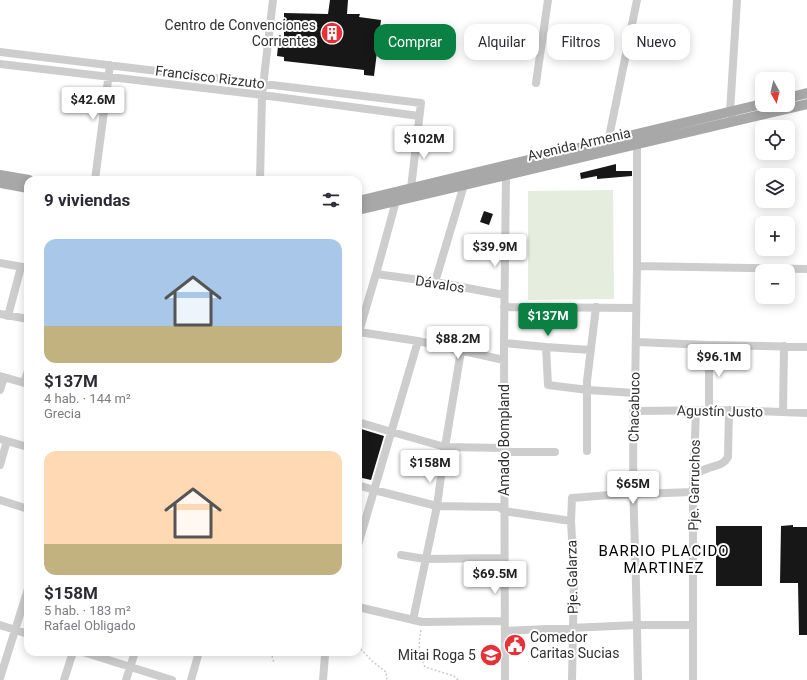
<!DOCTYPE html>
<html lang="es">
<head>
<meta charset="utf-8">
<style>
  :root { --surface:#fff; --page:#f2f2f3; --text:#2b2b33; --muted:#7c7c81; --accent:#0b8043 }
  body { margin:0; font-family:Roboto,sans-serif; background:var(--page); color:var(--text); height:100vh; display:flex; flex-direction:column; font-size:15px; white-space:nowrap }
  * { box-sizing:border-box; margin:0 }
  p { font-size:13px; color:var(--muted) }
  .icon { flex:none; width:22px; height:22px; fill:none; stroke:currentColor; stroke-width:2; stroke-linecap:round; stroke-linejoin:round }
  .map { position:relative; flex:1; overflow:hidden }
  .panel { position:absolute; left:24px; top:176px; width:338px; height:480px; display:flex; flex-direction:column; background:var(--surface); border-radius:12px; box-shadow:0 2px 10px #0003 }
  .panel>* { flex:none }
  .guide { position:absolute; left:374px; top:24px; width:373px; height:36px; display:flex; gap:8px }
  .needle { width:26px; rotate:172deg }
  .fabs { position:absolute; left:755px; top:72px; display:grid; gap:8px }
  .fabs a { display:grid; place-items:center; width:40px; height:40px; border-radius:8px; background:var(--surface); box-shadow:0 2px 10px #0003; font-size:20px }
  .price { position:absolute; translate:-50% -34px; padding:0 9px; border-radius:4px; background:#fff; color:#222; font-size:13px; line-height:26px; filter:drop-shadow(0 1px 2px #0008) }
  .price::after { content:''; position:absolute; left:50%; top:24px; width:12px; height:9px; margin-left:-6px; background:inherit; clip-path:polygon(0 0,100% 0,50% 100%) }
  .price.active { background:var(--accent); color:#fff }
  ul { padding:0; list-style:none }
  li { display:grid; align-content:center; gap:8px; height:212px; padding:0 20px }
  li span { display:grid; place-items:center; height:124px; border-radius:12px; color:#555 }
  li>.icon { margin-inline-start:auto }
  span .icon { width:72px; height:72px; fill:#fffc; stroke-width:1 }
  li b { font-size:17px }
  h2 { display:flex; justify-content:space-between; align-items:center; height:48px; padding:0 20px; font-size:17px }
  .chip { padding:0 14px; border-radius:12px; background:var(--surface); box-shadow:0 2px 10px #0003; font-size:14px; line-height:36px }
  .chip.active { background:var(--accent); color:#fff }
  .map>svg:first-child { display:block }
  .green { fill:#e5edde }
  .building { fill:#171717 }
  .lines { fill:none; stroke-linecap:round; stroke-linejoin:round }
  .path { stroke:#cdcdcd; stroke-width:1.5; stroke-dasharray:2 2; stroke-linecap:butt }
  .minor { stroke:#cdcdcd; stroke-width:8 }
  .major { stroke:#a8a8a8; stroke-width:10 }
  .labels { text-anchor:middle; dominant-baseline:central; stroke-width:4; stroke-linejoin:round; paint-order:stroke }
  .poi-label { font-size:14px; fill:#303030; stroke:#fff; text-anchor:end }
  .street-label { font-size:14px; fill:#303030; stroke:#fff }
  .neighbourhood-label { font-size:15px; letter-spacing:1px; fill:#000; stroke:#fff }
</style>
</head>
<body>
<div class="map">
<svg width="807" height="680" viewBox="0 0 807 680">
  <rect width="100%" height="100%" fill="#fff"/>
  <!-- green -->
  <path class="green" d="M 613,190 L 614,299 L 528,300 L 528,191 Z"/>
  <!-- building -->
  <path class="building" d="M 330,0 L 348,0 L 347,14 L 360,14 L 359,17 L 381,20 L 374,76 L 364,75 L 364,70 L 284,61 L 284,57 L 277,56 L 278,46 L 284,46 L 284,13 L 328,14 Z
    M 616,164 L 616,171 L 632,171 L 632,176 L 597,179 L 597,176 L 581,179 L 580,173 Z
    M 484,211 L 493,214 L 489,225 L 480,222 Z
    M 358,428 L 384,436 L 371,480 L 358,477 Z
    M 793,525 L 793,527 L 807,527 L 807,635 L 799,635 L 798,583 L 780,583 L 781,526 Z
    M 716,526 L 762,526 L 762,586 L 716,586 Z"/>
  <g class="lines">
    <!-- path -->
    <path class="path" d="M 421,630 C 418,644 419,654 425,667 L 454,676 L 458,680
      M 358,646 L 372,661 L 386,672 L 387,680
      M 271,652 L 274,663"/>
    <!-- minor -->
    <path class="minor" d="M 0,52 L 421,103 L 411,188 L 408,191
      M 0,64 L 262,95 L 419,116
      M 536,83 L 548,0
      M 732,117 L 730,112 L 737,0
      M 636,139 L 637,144 L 637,266 L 635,393 C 632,434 633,476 634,518 C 636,572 637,626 638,680
      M 609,146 L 608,142 L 637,0
      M 505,171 L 506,176 L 504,343 L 505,680
      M 95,180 L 110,65
      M 260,180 L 262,95 L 273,0
      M 0,263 L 28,268
      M 637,266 L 807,269
      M 376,274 L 435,282 L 504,295
      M 435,282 L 464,185 L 462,181
      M 504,307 L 636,308
      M 0,314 L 28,319
      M 8,316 L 21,267
      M 359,332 L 418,341 L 504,360
      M 358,335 L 376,274 L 396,201 L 399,198
      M 636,342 L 709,345 L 807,347
      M 504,343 L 546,347 L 590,350
      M 709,345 L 709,411
      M 546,347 L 548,385 L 588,390 L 635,393
      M 0,376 L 28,384
      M 24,382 L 28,371
      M 0,390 L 4,377
      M 633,411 L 729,410 L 807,413
      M 783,412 L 784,346
      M 358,422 L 392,432 L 445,447 L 504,448
      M 0,439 L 28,447
      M 587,451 L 587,381 L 596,307
      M 504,452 L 555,452
      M 0,465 L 7,441
      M 694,475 C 698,473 702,470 706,469 C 715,465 723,466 728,457 L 729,410
      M 358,485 L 374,490 L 437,506 L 499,507 L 504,511 L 571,521
      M 0,500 L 28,509
      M 358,545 L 418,341
      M 401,555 L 425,559 L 504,558
      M 358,607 L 422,622 L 505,621
      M 413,620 L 437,506 L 445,447 L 461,351
      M 0,625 L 28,634
      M 505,631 L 637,625 L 692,625
      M 83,652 L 172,680
      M 0,678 L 28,589
      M 64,680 L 73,652
      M 126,680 L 135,652
      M 191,680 L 199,652
      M 323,680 L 325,655 L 326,652
      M 572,680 L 574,575 L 571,521 L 572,498 L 610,495 L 693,492
      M 693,680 L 693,492 L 696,410"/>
    <!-- major -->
    <path class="major" d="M 788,98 L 807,93
      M 0,175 L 29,180
      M 0,183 L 28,188
      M 358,201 L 762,104
      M 358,210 L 807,104"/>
  </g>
  <!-- icons -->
  <defs>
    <g id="building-disc" transform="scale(1.15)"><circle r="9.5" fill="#e73138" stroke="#fff"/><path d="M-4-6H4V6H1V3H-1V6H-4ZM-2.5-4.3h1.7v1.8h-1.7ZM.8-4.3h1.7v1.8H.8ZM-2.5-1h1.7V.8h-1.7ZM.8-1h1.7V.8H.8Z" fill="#fff"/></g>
    <g id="civic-disc" transform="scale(1.15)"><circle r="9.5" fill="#e73138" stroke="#fff"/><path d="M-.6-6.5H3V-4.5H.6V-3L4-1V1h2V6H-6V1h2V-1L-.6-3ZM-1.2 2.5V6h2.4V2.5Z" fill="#fff"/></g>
    <g id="school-disc" transform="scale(1.15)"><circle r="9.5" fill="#e73138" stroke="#fff"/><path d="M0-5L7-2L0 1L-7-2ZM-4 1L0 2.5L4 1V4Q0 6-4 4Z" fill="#fff"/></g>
  </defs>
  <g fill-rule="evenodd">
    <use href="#building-disc" x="332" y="33"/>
    <use href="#civic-disc" x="515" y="645"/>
    <use href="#school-disc" x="491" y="655"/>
  </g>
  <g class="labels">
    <!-- poi labels -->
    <g class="poi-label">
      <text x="316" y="25">Centro de Convenciones<tspan x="316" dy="16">Corrientes</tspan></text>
      <text x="530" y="637" text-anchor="start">Comedor<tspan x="530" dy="16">Caritas Sucias</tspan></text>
      <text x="476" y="655">Mitai Roga 5</text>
    </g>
    <!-- street labels -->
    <g class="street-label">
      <text transform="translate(210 77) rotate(7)">Francisco Rizzuto</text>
      <text transform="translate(579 144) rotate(-13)">Avenida Armenia</text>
      <text transform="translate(440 284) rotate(9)">Dávalos</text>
      <text transform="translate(634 407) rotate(-89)">Chacabuco</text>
      <text transform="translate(720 411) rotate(1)">Agustín Justo</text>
      <text transform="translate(504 440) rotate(-90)">Amado Bompland</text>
      <text transform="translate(694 485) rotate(-89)">Pje. Garruchos</text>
      <text transform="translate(572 577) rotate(-91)">Pje. Galarza</text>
    </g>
    <!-- neighbourhood labels -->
    <g class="neighbourhood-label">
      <text x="664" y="551">BARRIO PLACIDO<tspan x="664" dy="17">MARTINEZ</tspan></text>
    </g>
  </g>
</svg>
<div class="fabs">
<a><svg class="needle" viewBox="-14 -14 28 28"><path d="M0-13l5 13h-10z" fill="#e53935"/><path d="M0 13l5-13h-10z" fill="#7c7c81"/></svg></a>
<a><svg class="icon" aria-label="locate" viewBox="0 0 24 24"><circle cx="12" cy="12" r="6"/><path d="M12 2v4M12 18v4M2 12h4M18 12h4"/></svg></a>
<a><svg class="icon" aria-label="layers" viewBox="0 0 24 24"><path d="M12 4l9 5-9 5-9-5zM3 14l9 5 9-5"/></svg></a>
<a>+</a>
<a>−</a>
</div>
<b class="price" style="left:93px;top:121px">$42.6M</b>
<b class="price" style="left:424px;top:160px">$102M</b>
<b class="price" style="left:495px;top:268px">$39.9M</b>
<b class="price active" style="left:548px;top:337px">$137M</b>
<b class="price" style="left:458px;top:360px">$88.2M</b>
<b class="price" style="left:719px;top:378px">$96.1M</b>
<b class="price" style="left:430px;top:484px">$158M</b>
<b class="price" style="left:633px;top:505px">$65M</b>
<b class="price" style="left:495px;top:595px">$69.5M</b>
<div class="guide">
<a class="chip active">Comprar</a>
<a class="chip">Alquilar</a>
<a class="chip">Filtros</a>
<a class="chip">Nuevo</a>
</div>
<section class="panel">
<h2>9 viviendas<svg class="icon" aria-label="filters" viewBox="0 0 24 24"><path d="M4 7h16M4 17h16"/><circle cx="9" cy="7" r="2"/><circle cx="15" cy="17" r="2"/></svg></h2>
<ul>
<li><span style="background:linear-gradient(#a9c7e8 70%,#c2b280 0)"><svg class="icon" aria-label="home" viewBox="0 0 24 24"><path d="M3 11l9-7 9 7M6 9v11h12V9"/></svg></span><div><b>$137M</b><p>4 hab. · 144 m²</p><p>Grecia</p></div></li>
<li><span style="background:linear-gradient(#ffd9b3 75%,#c2b280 0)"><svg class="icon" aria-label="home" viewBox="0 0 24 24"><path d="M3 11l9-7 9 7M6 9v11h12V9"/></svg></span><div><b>$158M</b><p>5 hab. · 183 m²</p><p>Rafael Obligado</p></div></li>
</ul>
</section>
</div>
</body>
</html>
